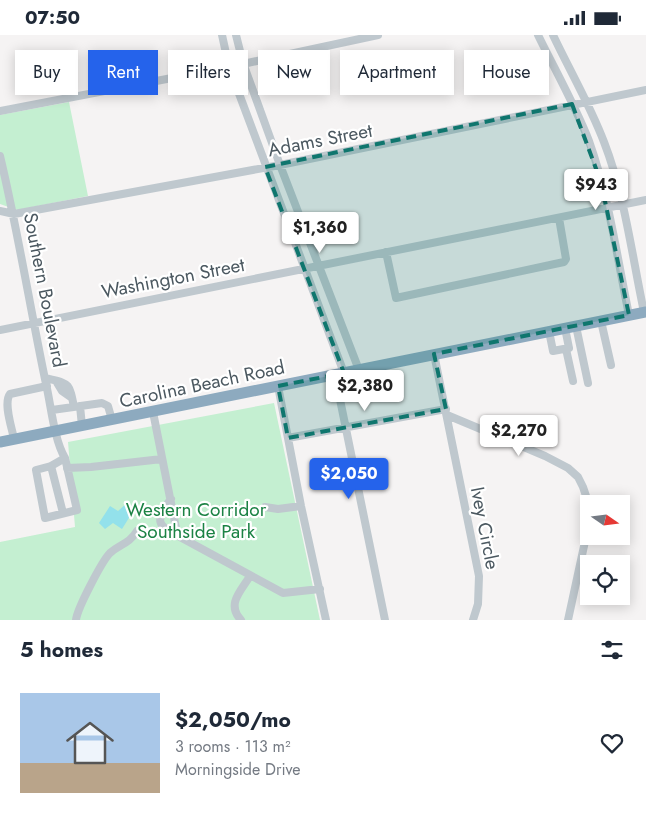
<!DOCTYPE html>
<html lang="en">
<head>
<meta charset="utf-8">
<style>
  :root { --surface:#fff; --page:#f2f2f3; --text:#1f2937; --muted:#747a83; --accent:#2563eb }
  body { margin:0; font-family:Jost,sans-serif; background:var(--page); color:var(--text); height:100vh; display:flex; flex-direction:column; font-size:19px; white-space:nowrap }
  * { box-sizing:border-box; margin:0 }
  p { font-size:16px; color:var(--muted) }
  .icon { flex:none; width:28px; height:28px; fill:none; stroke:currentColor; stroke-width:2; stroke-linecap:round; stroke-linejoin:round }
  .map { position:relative; height:585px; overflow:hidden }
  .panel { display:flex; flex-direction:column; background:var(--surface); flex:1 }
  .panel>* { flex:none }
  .banner { position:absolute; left:15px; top:15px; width:616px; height:45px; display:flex; gap:10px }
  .needle { width:32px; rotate:104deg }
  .fabs { position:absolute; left:580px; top:460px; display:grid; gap:10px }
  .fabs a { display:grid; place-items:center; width:50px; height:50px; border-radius:0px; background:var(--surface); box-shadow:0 2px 12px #0003; font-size:25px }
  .price { position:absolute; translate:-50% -42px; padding:0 11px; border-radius:5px; background:#fff; color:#222; font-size:16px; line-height:32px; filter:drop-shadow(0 1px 2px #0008) }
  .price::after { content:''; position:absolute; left:50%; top:30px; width:15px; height:11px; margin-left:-8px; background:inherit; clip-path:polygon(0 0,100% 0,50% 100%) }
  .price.current { background:var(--accent); color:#fff }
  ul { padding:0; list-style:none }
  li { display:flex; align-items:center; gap:15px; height:125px; padding:0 20px }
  li span { display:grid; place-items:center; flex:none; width:140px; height:100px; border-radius:0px; color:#555 }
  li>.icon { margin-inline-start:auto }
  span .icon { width:60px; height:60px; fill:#fffc; stroke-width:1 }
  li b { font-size:21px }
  h2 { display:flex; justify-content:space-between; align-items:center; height:60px; padding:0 20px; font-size:21px }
  .pill { padding:0 18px; border-radius:0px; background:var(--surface); box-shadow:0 2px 12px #0003; font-size:18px; line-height:45px }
  .pill.current { background:var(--accent); color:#fff }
  .status { display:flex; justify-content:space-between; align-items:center; height:35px; padding:0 25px; background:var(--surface); direction:ltr }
  .status svg { height:14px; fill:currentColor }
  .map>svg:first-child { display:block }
  .green { fill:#c4efd1 }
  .water { fill:#93e1eb }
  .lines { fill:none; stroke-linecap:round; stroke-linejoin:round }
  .minor { stroke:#bfc8ce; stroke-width:8 }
  .highway { stroke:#8daabf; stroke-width:11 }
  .marked { fill:#0f766e; fill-opacity:0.2; stroke:#0f766e; stroke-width:4; stroke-dasharray:10 6; stroke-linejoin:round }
  .labels { text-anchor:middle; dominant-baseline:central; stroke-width:4.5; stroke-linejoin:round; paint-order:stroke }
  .street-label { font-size:19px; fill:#4b5860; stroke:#fff }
  .park-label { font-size:19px; fill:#1b8244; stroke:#fff }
</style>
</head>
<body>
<div class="status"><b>07:50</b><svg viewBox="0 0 49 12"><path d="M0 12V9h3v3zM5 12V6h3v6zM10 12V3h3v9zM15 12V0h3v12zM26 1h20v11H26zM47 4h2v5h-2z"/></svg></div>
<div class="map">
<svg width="646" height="585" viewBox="0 0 646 585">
  <rect width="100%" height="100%" fill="#f5f3f3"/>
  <!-- green -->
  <path class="green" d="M 69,67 L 88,161 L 17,175 L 0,169 L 0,80 Z
    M 274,368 L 320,585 L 0,585 L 0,507 L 75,492 L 68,407 Z"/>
  <!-- water -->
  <path class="water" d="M 127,468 L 132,478 L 122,494 L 113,488 L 105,494 L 99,488 L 110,471 L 118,476 Z"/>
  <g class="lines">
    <!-- minor -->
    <path class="minor" d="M 222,0 L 229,32 L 344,338
      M 236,0 L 243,28 L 280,130 L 359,335
      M 538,0 C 555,35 575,70 589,106 C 609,162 617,222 629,280
      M 553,0 C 570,36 590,70 604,107 C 625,161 632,221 644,277
      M 0,76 L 229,32 L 378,0
      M 0,121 C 18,196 30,273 46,349 C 51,370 54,405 65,423 L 51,431 L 36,435 L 45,483 L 77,475 L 65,423
      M 0,176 L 14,179 L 280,130 L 646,55
      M 386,217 L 396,263 L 564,227 L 566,224 L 559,183
      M 601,286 L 611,330
      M 576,291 L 588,348
      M 0,295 L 646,165
      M 549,296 L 553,316 L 569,313 L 565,293
      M 566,314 L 573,346
      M 434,319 L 479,541 L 478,569 L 473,585
      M 335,340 L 385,585
      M 45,343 C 69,349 69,346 74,372
      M 56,346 L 62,356 L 72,363
      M 278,351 L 301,471 L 326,585
      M 80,371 L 82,391
      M 52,375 L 102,368 L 108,371 L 112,385
      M 153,377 L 176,493 L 180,502 L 283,558 L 320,554
      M 447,380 L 545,421 L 568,433 L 578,442 L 583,452 L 589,470
      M 288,403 L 446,374
      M 14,404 C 12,393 3,368 10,359 L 47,351
      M 51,431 L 63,478
      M 67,433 L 91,432 L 162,424
      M 171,464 C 154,486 157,491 180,502
      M 265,472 L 278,474 L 301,471
      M 76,585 C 77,574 102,526 110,518 C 120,509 129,509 137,496
      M 241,585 C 226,569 241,556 250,541
      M 568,585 L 589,488"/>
    <!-- highway -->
    <path class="highway" d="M 0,407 L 646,277"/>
  </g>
  <!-- marked area -->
  <path class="marked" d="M 572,69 L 601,147 L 629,280 L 434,319 L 446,374 L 288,403 L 278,351 L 344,338 L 265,132 Z"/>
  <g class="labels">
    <!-- street labels -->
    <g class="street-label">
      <text transform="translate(320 105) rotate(-11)">Adams Street</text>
      <text transform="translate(173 243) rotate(-11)">Washington Street</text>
      <text transform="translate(45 255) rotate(79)">Southern Boulevard</text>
      <text transform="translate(202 349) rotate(-12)">Carolina Beach Road</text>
      <text transform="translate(485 493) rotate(79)">Ivey Circle</text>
    </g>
    <!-- park labels -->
    <g class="park-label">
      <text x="196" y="474">Western Corridor<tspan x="196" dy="22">Southside Park</tspan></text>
    </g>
  </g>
</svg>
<div class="fabs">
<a><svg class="needle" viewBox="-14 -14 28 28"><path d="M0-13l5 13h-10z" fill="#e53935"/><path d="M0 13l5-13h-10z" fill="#747a83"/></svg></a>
<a><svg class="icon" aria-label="locate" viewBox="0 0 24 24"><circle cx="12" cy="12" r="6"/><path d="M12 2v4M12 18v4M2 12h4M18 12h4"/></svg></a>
</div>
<b class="price" style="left:596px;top:176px">$943</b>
<b class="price" style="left:320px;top:219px">$1,360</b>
<b class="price" style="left:365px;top:377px">$2,380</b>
<b class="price" style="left:519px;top:422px">$2,270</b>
<b class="price current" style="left:349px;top:465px">$2,050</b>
<div class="banner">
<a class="pill">Buy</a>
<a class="pill current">Rent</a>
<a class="pill">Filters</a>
<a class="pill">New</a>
<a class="pill">Apartment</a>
<a class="pill">House</a>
</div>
</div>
<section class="panel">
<h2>5 homes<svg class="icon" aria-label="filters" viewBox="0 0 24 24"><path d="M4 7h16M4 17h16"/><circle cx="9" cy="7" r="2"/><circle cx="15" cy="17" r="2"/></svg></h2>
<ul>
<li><span style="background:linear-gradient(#a9c7e8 70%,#b9a48a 0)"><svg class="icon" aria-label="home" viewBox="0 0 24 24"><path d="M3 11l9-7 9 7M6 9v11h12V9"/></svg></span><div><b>$2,050/mo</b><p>3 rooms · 113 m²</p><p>Morningside Drive</p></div><svg class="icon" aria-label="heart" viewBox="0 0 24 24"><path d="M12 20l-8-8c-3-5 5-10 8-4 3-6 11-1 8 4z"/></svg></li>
</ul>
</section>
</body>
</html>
